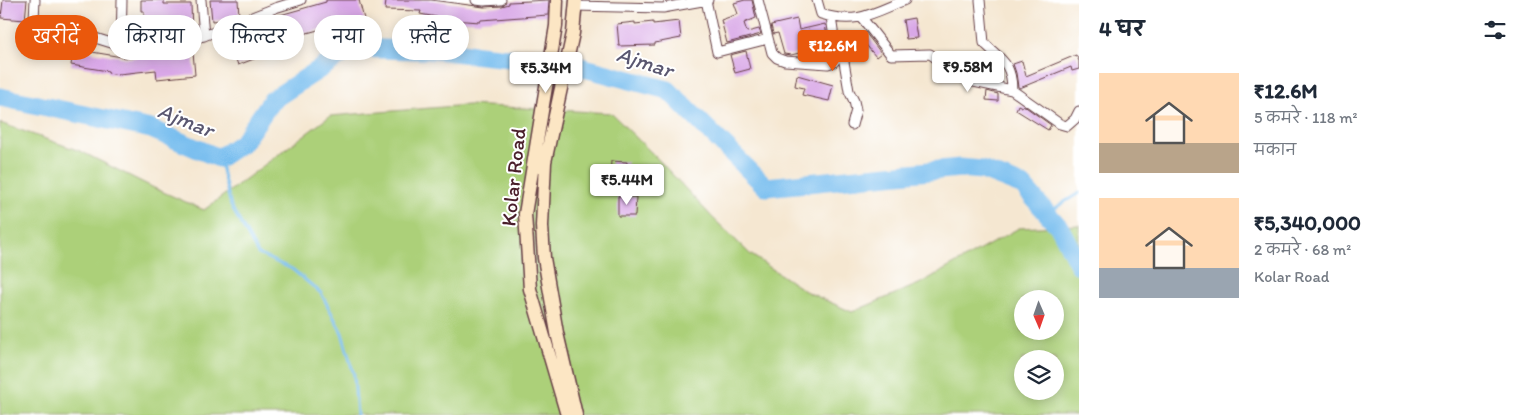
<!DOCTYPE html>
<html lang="hi">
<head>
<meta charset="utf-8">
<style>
  :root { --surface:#fff; --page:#f6f6f7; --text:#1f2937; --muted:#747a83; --accent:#ea580c }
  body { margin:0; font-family:Itim,"Playpen Sans Deva",sans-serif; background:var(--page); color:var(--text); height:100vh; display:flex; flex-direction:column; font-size:19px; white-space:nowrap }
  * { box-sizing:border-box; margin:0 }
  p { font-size:16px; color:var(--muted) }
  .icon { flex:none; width:28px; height:28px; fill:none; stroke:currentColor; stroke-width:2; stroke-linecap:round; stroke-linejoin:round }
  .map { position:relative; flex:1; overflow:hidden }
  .side { display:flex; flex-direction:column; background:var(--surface); width:450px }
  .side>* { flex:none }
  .banner { position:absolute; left:15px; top:15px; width:475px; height:45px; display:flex; gap:10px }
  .needle { width:32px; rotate:178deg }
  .tools { position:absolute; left:1014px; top:290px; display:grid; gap:10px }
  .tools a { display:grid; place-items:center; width:50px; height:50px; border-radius:50%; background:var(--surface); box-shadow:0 2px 12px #0003; font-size:25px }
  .price { position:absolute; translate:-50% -42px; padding:0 11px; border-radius:5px; background:#fff; color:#222; font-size:16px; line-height:32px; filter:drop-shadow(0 1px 2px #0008) }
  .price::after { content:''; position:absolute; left:50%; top:30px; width:15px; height:11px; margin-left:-8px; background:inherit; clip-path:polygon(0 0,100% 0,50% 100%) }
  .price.on { background:var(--accent); color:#fff }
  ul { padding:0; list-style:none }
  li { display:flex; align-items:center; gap:15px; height:125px; padding:0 20px }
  li span { display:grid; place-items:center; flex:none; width:140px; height:100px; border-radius:0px; color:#555 }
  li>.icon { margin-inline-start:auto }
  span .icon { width:60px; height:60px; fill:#fffc; stroke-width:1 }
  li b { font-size:21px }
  h2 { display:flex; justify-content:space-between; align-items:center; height:60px; padding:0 20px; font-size:21px }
  .tag { padding:0 18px; border-radius:22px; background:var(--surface); box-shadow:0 2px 12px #0003; font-size:18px; line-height:45px }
  .tag.on { background:var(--accent); color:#fff }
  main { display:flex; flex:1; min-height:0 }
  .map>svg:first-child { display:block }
  .green { fill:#acd079; stroke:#7b7852; fill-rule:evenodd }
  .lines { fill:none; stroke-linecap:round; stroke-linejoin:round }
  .stream { stroke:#78beef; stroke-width:3 }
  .river { stroke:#78beef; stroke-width:19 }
  .building { fill:#d9a8e7 }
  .minor-casing { stroke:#643d44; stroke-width:11 }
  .secondary-casing { stroke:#643d44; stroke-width:15 }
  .minor { stroke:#fff; stroke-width:9 }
  .secondary { stroke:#fce6c4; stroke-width:12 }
  .labels { text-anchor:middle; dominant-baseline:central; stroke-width:4; stroke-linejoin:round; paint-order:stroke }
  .street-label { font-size:21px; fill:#4a1f2b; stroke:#fff }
  .water-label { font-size:22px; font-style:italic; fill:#5a5770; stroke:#fff }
</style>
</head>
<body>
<main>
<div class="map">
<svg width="1079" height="415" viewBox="0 0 1079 415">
  <rect width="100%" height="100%" fill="#fff"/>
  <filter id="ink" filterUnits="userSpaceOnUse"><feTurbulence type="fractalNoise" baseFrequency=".02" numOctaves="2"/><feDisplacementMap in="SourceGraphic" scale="10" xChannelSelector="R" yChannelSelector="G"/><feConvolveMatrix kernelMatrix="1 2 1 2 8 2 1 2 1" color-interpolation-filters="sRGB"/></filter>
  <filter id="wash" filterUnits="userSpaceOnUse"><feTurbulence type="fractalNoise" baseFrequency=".0096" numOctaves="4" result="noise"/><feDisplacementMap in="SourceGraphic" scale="20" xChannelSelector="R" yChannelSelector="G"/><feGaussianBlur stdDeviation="1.12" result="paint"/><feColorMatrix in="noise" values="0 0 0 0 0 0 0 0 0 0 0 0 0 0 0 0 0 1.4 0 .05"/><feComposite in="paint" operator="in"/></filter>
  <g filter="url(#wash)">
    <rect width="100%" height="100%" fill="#f5e7d1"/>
    <!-- green -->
    <path class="green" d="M 468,105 L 611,113 L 655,156 L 712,217 L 750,254 L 805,291 L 852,312 L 919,284 L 1019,228 L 1079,225 L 1079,415 L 0,415 L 0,123 L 80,151 L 154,188 L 204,210 L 330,116 ZM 1022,299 L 1055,299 L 1055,331 L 1022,331 ZM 1022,359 L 1055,359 L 1055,391 L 1022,391 Z"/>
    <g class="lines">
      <!-- stream -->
      <path class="stream" d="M 219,158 L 231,206 L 258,254 L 292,269 L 321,293 L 342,333 L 354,375 L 357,415
        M 1047,213 L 1079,193"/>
      <!-- river -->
      <path class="river" d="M 0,97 L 151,129 L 219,158 L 243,142 L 272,100 L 352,48 L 443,51 L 573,65 L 668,90 L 766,187 L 960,168 L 982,170 L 1023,186 L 1060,228 L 1079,265"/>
    </g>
    <g id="blocks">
      <!-- building -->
      <path class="building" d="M 3,0 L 27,0 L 25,20 L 1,18 Z
        M 141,0 L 164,0 L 164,4 L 191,4 L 192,32 L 163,33 L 163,38 L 144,39 L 144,11 L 141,11 Z
        M 210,0 L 238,0 L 239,16 L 230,19 L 212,21 Z
        M 326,0 L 359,0 L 365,23 L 334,31 L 333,26 L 255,47 L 259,57 L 238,65 L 227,35 L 280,15 L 326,2 Z
        M 386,0 L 431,0 L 484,7 L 502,6 L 509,4 L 509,2 L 549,0 L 548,15 L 481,20 L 480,22 L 453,20 L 420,14 L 421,11 L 385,10 Z
        M 745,0 L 752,0 L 756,18 L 744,23 L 747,32 L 759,29 L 761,34 L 727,43 L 721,20 L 738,14 L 734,3 Z
        M 914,18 L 917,38 L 906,39 L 903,20 Z
        M 797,19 L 799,30 L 825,24 L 830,56 L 823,57 L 809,56 L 808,51 L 791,55 L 784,54 L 778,33 L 773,34 L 771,25 Z
        M 679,21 L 681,38 L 655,43 L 655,45 L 619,46 L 617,24 L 635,22 L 635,24 L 653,22 L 653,24 Z
        M 865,32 L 881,53 L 876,57 L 859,36 Z
        M 75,43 L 87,45 L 86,51 L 128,58 L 193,52 L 195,75 L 157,79 L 156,70 L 119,74 L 119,75 L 108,73 L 108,71 L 71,65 Z
        M 746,51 L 750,69 L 735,73 L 730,55 Z
        M 1076,55 L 1079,61 L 1079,69 L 1072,71 L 1071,67 L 1020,88 L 1018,87 L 1016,73 L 1013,64 L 1022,61 L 1026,76 Z
        M 959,60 L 970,60 L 971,72 L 967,72 L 959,66 Z
        M 797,75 L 833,85 L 829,101 L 802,95 L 804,88 L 795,86 Z
        M 987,91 L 998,94 L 998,101 L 986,100 Z
        M 1018,105 L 1022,107 L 1023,105 L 1051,125 L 1048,130 L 1016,110 Z
        M 611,161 L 627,162 L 626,178 L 610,177 Z
        M 618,196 L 636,197 L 635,216 L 618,216 Z"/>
    </g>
  </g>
  <g filter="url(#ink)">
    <use href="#blocks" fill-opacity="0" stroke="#643d44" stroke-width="1"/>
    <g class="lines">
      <!-- minor casing -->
      <g class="minor-casing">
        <path id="minor" d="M 35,0 L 34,19 L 121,46 L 144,48 L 204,36 L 275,8 L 301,0
          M 201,0 L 204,36
          M 476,0 L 484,1 L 501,0
          M 706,0 L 717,52 L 768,39
          M 758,0 L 772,53 L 777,58 L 785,61 L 828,64 L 834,62 L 837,58 L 831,17
          M 817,0 L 821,14 C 857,25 873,13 905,0
          M 980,0 L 984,43 C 1002,60 1012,64 1012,90
          M 575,6 L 663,8 L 708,0
          M 862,18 L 891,55 L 930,54 L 969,81 L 1012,90 L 1060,124 L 1067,126 L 1075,119 L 1079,111
          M 841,44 L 849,91 L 854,101 L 856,110 L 852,125
          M 121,46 L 122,0"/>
      </g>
      <!-- secondary casing -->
      <g class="secondary-casing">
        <path id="secondary" d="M 557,0 L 556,26 L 525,214 L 530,289 L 567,415
          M 576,0 L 573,33 L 545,162 L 542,226 L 544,258 L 557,333 L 576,415"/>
      </g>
      <!-- minor -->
      <use href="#minor" class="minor"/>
      <!-- secondary -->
      <use href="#secondary" class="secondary"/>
    </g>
  </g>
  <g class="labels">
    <!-- street labels -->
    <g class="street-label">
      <text transform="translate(513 177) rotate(-84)">Kolar Road</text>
    </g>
    <!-- water labels -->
    <g class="water-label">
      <text transform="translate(645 62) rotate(18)">Ajmar</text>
      <text transform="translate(186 120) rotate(22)">Ajmar</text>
    </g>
  </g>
</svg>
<div class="tools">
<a><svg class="needle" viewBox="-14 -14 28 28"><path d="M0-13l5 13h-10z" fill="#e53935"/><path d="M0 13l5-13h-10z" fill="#747a83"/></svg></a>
<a><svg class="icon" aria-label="layers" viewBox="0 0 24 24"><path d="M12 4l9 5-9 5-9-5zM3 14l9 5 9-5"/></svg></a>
</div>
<b class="price on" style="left:833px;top:72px">₹12.6M</b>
<b class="price" style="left:968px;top:93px">₹9.58M</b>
<b class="price" style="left:546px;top:94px">₹5.34M</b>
<b class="price" style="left:627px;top:206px">₹5.44M</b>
<div class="banner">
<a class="tag on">खरीदें</a>
<a class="tag">किराया</a>
<a class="tag">फ़िल्टर</a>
<a class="tag">नया</a>
<a class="tag">फ़्लैट</a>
</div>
</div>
<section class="side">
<h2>4 घर<svg class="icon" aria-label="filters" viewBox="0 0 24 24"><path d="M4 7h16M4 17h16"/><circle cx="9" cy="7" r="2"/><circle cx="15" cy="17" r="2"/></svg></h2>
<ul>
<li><span style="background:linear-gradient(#ffd9b3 70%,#b9a48a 0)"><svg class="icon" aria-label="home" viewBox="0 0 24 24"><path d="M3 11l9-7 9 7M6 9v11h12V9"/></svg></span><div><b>₹12.6M</b><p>5 कमरे · 118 m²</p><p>मकान</p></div></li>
<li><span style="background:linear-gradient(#ffd9b3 70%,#9aa5b1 0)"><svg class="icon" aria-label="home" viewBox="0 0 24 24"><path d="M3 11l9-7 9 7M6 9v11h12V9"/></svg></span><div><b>₹5,340,000</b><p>2 कमरे · 68 m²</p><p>Kolar Road</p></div></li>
</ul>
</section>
</main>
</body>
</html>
